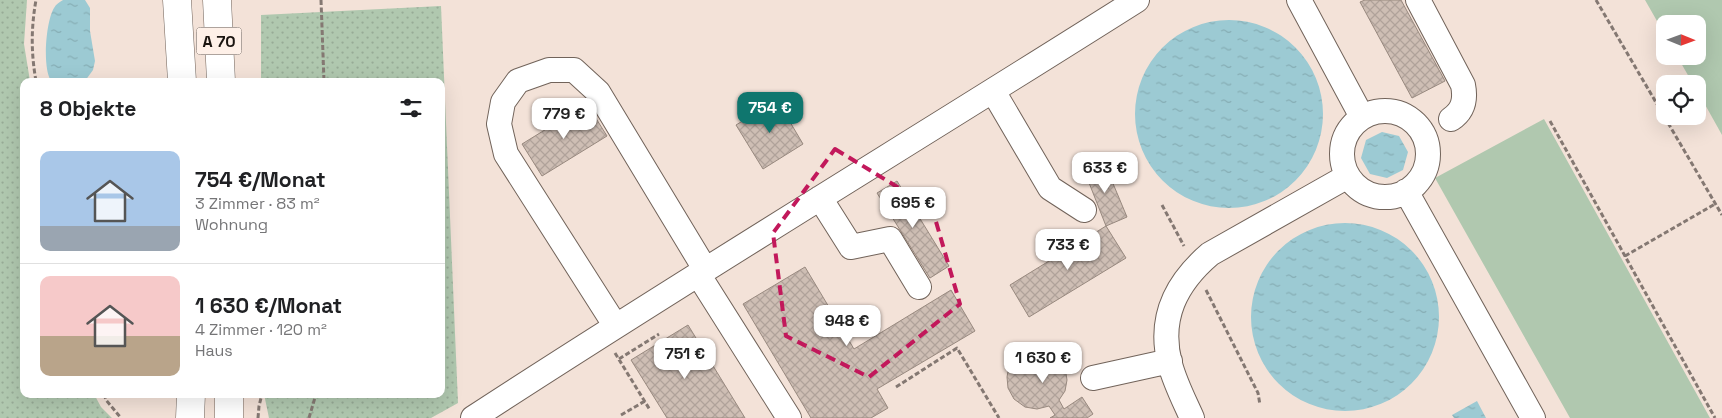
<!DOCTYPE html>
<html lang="de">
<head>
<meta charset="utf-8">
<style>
  :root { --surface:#fff; --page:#f2f2f2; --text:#202124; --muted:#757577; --line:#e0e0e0; --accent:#0f766e }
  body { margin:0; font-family:"Space Grotesk",sans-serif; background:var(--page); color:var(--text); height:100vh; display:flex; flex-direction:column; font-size:19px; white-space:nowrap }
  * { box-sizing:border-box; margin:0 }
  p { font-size:16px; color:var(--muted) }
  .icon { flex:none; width:28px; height:28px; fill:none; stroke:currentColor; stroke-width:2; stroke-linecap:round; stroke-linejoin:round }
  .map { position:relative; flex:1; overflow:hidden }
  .side { position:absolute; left:20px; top:78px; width:425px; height:320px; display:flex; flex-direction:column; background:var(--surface); border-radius:10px; box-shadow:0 5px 20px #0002 }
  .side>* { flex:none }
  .needle { width:32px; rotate:91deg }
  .tools { position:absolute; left:1656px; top:15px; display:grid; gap:10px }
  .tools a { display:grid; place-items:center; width:50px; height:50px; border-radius:10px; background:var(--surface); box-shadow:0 5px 20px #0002; font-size:25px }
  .price { position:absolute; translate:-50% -42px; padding:0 11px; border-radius:10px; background:#fff; color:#222; font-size:16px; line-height:32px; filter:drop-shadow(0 1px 2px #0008) }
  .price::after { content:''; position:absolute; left:50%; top:30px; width:15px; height:11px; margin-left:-8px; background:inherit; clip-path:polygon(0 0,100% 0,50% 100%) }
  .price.current { background:var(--accent); color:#fff }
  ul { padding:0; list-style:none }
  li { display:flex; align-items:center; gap:15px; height:125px; padding:0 20px }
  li+li { border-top:1px solid var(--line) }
  li span { display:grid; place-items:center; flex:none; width:140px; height:100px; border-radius:10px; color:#555 }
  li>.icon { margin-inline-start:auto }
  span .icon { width:60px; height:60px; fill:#fffc; stroke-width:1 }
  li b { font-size:21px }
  h2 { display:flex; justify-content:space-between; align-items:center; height:60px; padding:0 20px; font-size:21px }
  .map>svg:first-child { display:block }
  .grass { fill:url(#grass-dots) }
  .pitch { fill:#b0c8af }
  .water { fill:url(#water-ripples) }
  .building { fill:url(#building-cross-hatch); stroke:#98897f }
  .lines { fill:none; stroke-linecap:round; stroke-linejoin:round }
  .minor-casing { stroke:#71635a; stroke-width:26 }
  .highway-casing { stroke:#71635a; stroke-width:29 }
  .path { stroke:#847872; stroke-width:3; stroke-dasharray:5 2.5; stroke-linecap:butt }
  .minor { stroke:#fff; stroke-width:24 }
  .highway { stroke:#fff; stroke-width:28 }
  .marked { fill:none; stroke:#c2185b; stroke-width:4; stroke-dasharray:10 6; stroke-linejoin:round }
  .labels { text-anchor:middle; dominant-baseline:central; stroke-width:4; stroke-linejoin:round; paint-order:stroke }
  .shield { fill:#fef0e8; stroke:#5f5752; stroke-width:1 }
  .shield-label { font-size:16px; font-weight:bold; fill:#1b1511 }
</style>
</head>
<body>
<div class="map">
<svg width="1722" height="418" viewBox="0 0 1722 418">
  <defs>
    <pattern id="grass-dots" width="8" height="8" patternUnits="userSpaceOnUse" patternTransform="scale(1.25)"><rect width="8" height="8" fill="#b0c8af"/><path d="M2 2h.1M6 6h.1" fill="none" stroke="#97ab96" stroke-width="1.8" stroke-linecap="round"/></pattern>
    <pattern id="water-ripples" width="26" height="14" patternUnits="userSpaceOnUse" patternTransform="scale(1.25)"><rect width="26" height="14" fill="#9ccad3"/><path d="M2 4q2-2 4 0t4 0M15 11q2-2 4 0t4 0" fill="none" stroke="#86adb4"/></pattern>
    <pattern id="building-cross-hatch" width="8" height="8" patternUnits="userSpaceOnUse" patternTransform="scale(1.25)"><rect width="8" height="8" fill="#cebeb4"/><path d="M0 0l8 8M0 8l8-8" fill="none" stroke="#b0a29a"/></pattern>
  </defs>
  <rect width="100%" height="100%" fill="#f3e2d8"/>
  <!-- grass -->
  <path class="grass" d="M 0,0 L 27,0 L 24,44 L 30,81 L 24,81 L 24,394 L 94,394 L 101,407 L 112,418 L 0,418 Z
    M 441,6 L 458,403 L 431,418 L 269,418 L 264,394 L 441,394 L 441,81 L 261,81 L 261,15 Z"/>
  <!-- pitch -->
  <path class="pitch" d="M 1645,0 L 1722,0 L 1722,135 L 1698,92 L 1698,84 L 1693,84 L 1677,56 L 1698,56 L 1698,24 L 1665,24 L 1665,35 Z
    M 1544,119 L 1710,418 L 1570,418 L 1435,178 Z"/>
  <!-- water -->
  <path class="water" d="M 63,0 L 85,0 L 90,8 L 90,31 L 95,61 L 93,70 L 85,81 L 51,81 C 42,67 46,21 54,8 C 56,4 60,2 63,0 Z
    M1135 114a94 94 0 1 1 188 0a94 94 0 1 1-188 0Z
    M 1382,132 L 1399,136 L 1408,152 L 1403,170 L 1387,178 L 1370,174 L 1361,158 L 1366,140 Z
    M1251 317a94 94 0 1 1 188 0a94 94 0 1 1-188 0Z
    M 1477,401 L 1486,418 L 1454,418 L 1452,415 Z"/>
  <!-- building -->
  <path class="building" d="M 1365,0 L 1401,0 L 1445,81 L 1412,98 L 1360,2 Z
    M 777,100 L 803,144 L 763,169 L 736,125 Z
    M 587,104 L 607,136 L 542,176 L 522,144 Z
    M 1104,162 L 1127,217 L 1106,226 L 1084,170 Z
    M 897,181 L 949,266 L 930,278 L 877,193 Z
    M 1106,226 L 1126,258 L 1029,317 L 1010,285 Z
    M 805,267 L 854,349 L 951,290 L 975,331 L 877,389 L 888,408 L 871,418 L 811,418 L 743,304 Z
    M 688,325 L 745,418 L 667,418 L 631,360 Z
    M 1036,348 L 1048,350 L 1058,356 L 1065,367 L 1067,380 L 1065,391 L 1059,400 L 1064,409 L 1082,397 L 1093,414 L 1087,418 L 1050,418 L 1055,415 L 1049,406 L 1037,409 L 1025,407 L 1014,399 L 1008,388 L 1007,377 L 1009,366 L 1016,356 L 1025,350 Z"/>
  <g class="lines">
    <!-- minor casing -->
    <g class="minor-casing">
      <path id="minor" d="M 1299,0 L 1362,117
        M 1418,0 L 1463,85 C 1466,100 1463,111 1451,119
        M 993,91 L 1050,188 L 1084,210
        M1342 154a43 43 0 1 1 86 0a43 43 0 1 1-86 0Z
        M 1406,191 L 1533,418
        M 820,198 L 851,247 L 890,239 L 919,287
        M 698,274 L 789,418
        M 615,325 L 506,154 L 499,124 L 503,102 L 518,81 L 549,70 L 574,70 L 598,92 L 705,269
        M 1093,378 L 1170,361
        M 473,418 C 692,275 916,140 1137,0
        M 1192,418 C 1184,400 1175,383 1170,364 C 1158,318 1176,283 1210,254 L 1348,176"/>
    </g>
    <!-- highway casing -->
    <g class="highway-casing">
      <path id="highway" d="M 177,0 L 182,81
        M 217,0 L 221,81
        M 190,418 L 191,394
        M 229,418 L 229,394"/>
    </g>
    <!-- path -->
    <path class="path" d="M 321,0 L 324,81
      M 1596,0 L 1722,215
      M 36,81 C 31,53 31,28 36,0
      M 1550,121 L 1715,418
      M 1162,205 L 1184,246
      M 1625,256 L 1715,204
      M 1206,290 L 1258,393 L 1260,405
      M 615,353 L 650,410
      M 619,359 L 659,334
      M 896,387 L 957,348 L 999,418
      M 104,394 L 106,400 L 121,418
      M 621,415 L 645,401
      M 258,418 L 259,406 L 262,394
      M 309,418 L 316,394"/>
    <!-- minor -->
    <use href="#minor" class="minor"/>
    <!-- highway -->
    <use href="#highway" class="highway"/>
  </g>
  <!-- marked area -->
  <path class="marked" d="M 835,149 L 932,208 L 960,304 L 869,377 L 786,336 L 773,233 Z"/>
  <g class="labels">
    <!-- shield labels -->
    <rect class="shield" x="196.5" y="27.5" width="45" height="27" rx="4"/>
    <g class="shield-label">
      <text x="219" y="41">A 70</text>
    </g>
  </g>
</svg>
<div class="tools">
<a><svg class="needle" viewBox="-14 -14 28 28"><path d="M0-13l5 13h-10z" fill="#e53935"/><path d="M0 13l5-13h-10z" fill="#757577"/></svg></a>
<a><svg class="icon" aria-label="locate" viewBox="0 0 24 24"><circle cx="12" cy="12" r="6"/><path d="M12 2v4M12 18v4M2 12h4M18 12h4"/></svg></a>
</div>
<b class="price current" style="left:770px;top:134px">754 €</b>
<b class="price" style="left:564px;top:140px">779 €</b>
<b class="price" style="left:1105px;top:194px">633 €</b>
<b class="price" style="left:913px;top:229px">695 €</b>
<b class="price" style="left:1068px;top:271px">733 €</b>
<b class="price" style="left:847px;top:347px">948 €</b>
<b class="price" style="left:685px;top:380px">751 €</b>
<b class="price" style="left:1043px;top:384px">1 630 €</b>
<section class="side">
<h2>8 Objekte<svg class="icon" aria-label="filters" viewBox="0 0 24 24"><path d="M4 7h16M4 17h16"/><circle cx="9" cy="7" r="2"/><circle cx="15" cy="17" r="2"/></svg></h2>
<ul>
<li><span style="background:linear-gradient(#a9c7e8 75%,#9aa5b1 0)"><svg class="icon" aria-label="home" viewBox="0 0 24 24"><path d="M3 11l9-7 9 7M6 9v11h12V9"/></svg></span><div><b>754 €/Monat</b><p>3 Zimmer · 83 m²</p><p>Wohnung</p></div></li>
<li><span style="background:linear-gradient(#f6c9c9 60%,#b9a48a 0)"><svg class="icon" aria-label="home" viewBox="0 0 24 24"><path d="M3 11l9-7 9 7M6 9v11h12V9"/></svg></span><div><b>1 630 €/Monat</b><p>4 Zimmer · 120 m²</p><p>Haus</p></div></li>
</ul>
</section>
</div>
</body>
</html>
